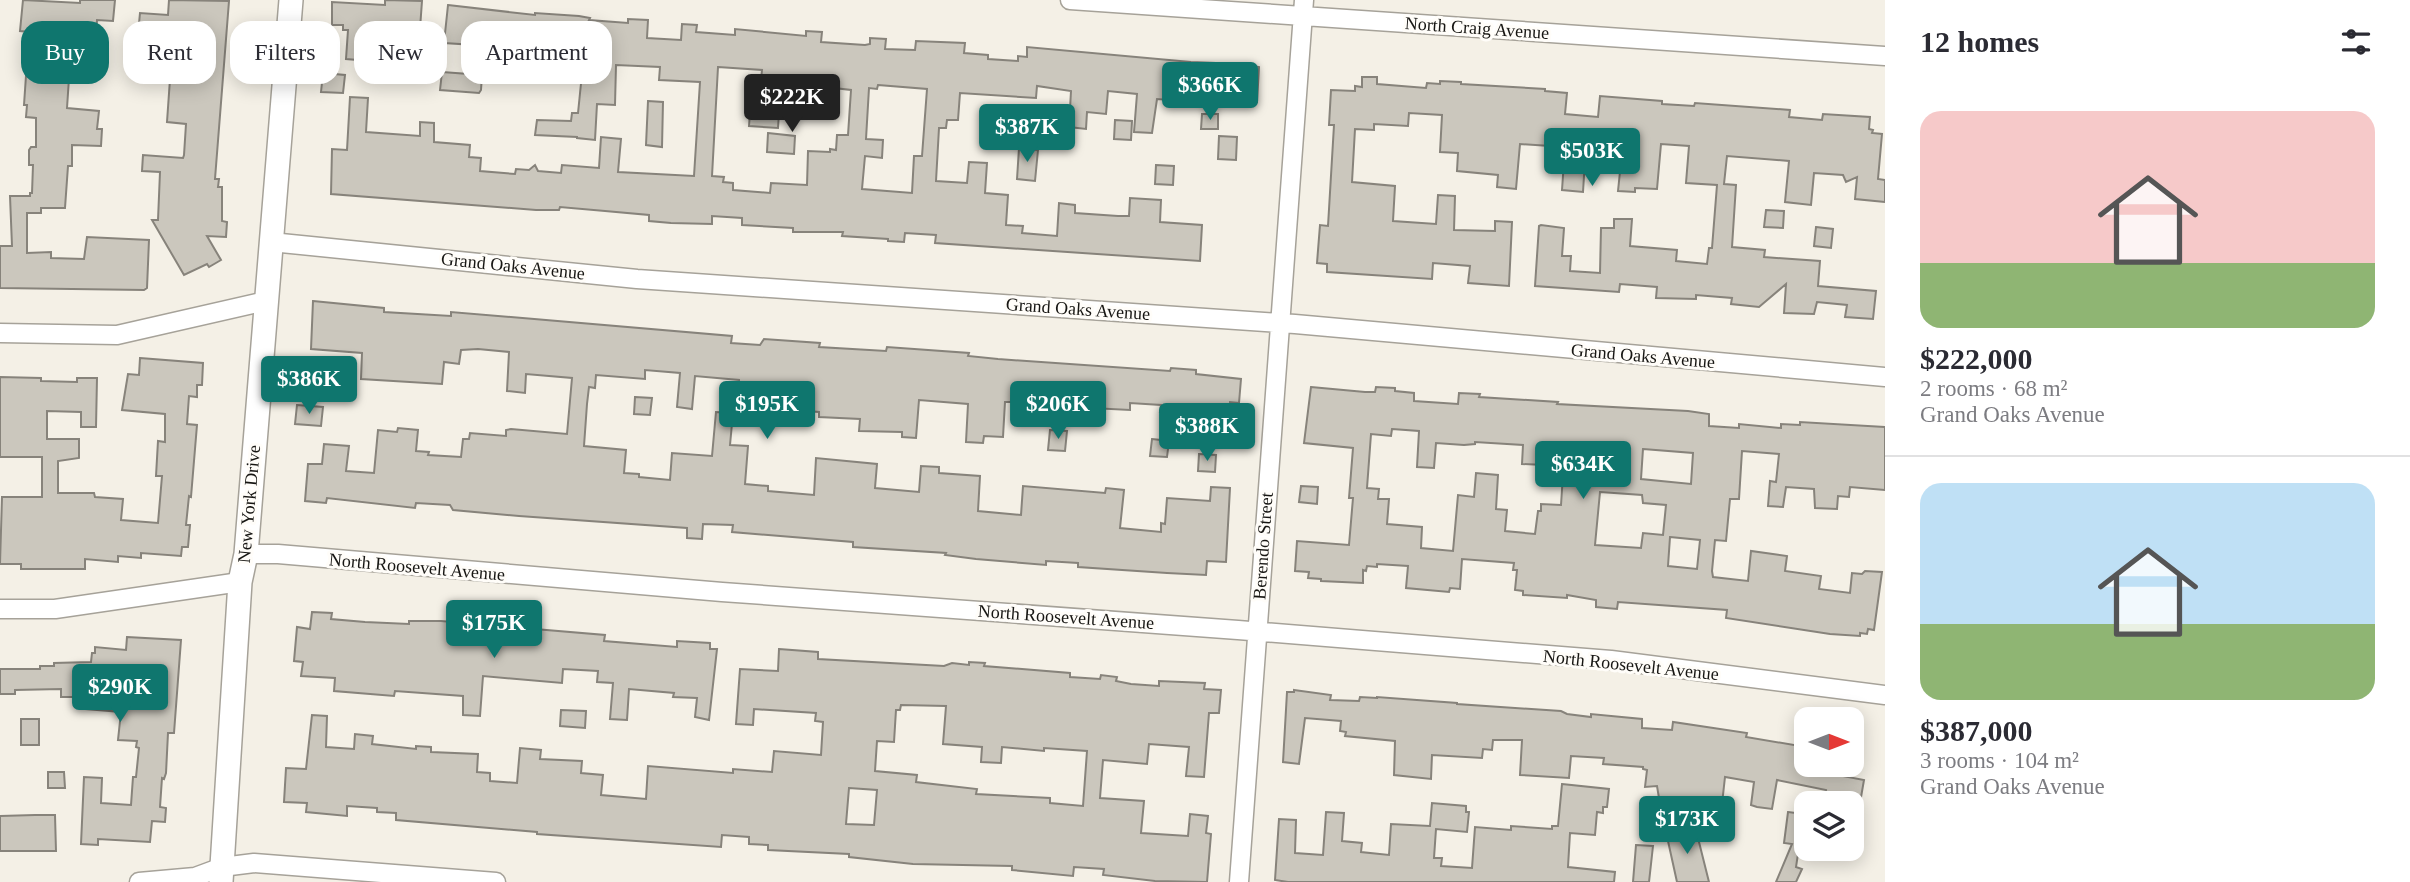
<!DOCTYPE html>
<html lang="en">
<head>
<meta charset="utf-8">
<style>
  :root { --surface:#fff; --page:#f7f7f7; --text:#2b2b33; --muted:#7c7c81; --line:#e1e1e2; --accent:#0f766e }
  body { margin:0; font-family:"Times New Roman",serif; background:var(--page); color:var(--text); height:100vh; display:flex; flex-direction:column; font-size:26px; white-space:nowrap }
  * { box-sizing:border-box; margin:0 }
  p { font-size:23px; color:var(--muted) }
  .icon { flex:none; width:38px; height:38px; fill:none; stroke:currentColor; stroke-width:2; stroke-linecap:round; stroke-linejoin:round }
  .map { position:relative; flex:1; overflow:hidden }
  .panel { display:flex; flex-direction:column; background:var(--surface); width:525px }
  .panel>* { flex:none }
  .guide { position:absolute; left:21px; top:21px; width:665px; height:63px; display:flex; gap:14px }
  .needle { width:46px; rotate:90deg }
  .buttons { position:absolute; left:1794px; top:707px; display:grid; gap:14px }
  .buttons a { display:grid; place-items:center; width:70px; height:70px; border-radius:14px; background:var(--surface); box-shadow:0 4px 18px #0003; font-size:35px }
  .price { position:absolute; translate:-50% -60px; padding:0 16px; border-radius:7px; background:var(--accent); color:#fff; font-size:23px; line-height:46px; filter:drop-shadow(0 2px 4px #0008) }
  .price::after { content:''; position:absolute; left:50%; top:42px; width:21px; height:16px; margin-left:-10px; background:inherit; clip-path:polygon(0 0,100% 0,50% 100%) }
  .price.on { background:#222; color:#fff }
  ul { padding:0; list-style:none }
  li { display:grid; align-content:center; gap:14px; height:371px; padding:0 35px }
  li+li { border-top:2px solid var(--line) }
  li span { display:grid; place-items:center; height:217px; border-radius:21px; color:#555 }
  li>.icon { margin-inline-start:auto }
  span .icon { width:126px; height:126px; fill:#fffc; stroke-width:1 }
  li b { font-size:30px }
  h2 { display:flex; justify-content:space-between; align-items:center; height:84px; padding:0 35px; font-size:30px }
  .chip { padding:0 24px; border-radius:21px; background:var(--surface); box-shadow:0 4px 18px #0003; font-size:24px; line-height:63px }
  .chip.on { background:var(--accent); color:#fff }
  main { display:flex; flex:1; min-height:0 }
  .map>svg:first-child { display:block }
  .building { fill:#cbc7bd; stroke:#87837b; stroke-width:2; fill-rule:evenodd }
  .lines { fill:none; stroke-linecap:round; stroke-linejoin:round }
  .minor-casing { stroke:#a6a299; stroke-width:21 }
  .tertiary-casing { stroke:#a6a299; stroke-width:26 }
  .minor { stroke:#fff; stroke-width:18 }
  .tertiary { stroke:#fff; stroke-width:23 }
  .labels { text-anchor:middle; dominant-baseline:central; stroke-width:6; stroke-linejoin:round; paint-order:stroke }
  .street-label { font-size:18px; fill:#171613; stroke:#fffdf9 }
</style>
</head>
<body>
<main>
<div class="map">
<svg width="1885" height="882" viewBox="0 0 1885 882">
  <rect width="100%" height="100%" fill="#f4f0e6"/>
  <!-- building -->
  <path class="building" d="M 23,0 L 80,3 L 80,0 L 115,0 L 113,21 L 97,20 L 95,60 L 72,59 L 69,78 L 67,108 L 99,111 L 97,129 L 102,129 L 101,146 L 72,145 L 72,166 L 68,166 L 65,208 L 41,208 L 41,213 L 27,213 L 27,253 L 51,252 L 51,258 L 84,259 L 87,237 L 149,240 L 147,288 L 144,290 L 0,288 L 0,246 L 12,246 L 10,196 L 30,196 L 30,193 L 32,193 L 33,165 L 29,165 L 29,150 L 31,147 L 36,147 L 36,118 L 26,117 L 27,105 L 24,105 L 29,32 L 20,31 Z
    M 169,0 L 229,1 L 215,179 L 219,179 L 218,187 L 222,187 L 222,221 L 227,222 L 226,237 L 207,236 L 221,260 L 209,267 L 207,264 L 184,275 L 152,220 L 158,220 L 160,172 L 142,171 L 143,155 L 183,158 L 184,155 L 186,124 L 167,122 L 170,79 L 143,77 L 147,35 L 138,34 L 140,13 L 168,15 Z
    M 385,0 L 422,1 L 418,56 L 371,53 L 370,61 L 346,59 L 348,30 L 343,30 L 343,25 L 332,25 L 332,2 L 385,5 Z
    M 448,5 L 535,15 L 535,13 L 579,16 L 590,18 L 589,20 L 628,23 L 628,19 L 648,20 L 647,38 L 681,40 L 682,24 L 697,25 L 696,32 L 735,35 L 735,29 L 806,36 L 806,31 L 822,32 L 821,42 L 865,45 L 870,44 L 870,38 L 886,39 L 885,49 L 915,50 L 916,41 L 965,43 L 964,53 L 988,55 L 988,59 L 1018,61 L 1018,56 L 1027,57 L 1027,47 L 1191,62 L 1241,64 L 1259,67 L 1257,102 L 1238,103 L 1239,87 L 1211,85 L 1209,103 L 1157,99 L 1152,133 L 1134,132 L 1137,94 L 1108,91 L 1106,114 L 1087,112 L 1086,129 L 1069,127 L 1071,91 L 1037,86 L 1036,98 L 960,93 L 958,120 L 947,120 L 946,128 L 939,128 L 936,181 L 967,183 L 969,162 L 987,163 L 985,193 L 1008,195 L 1006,225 L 1023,226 L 1022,233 L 1057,236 L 1059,203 L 1075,205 L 1075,213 L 1118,216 L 1129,216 L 1130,198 L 1161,200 L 1160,222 L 1202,225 L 1200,261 L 935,243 L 936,235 L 905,233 L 904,242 L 888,241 L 888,239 L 842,236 L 843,232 L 793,232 L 793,228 L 742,225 L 742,218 L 712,216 L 712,224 L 671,223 L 649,221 L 649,215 L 605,211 L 560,207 L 559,210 L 536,210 L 331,194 L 332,149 L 347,150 L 350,97 L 368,98 L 366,132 L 420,136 L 420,122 L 434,123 L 434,142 L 470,145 L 469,157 L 481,158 L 480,171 L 515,174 L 516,169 L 529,170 L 535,165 L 538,171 L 561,173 L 562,165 L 599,168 L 601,137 L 621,139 L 618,172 L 694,176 L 700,82 L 659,80 L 660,67 L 616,65 L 615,105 L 597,104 L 595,140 L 577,138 L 577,137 L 535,135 L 537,120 L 571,121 L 572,113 L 578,113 L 584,54 L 552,52 L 550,74 L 536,73 L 537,62 L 513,60 L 513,57 L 474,54 L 475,45 L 444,43 ZM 718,67 L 762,70 L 759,99 L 751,100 L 749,126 L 778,128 L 781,82 L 851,90 L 848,135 L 837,135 L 836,150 L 830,149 L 830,152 L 808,151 L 807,185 L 771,183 L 770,193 L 733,190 L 733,183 L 723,182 L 724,177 L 712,176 ZM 878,85 L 927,89 L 922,156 L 914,156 L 912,193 L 862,189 L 865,156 L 882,158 L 883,140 L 866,139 L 869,88 L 877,89 Z
    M 442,72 L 482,75 L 481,90 L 479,93 L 440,90 Z
    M 323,73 L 345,75 L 343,93 L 321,92 Z
    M 1362,77 L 1377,77 L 1377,84 L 1426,88 L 1427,83 L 1440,84 L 1440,81 L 1461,82 L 1461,84 L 1545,89 L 1545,91 L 1567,93 L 1565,114 L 1598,117 L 1600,96 L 1662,101 L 1662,104 L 1694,106 L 1695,103 L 1790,110 L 1789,117 L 1822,120 L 1823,114 L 1870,117 L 1869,129 L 1873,130 L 1872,133 L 1882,134 L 1878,179 L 1885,180 L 1885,202 L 1855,199 L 1857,177 L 1846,182 L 1843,175 L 1814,173 L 1811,205 L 1785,202 L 1789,161 L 1727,156 L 1724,184 L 1736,185 L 1732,247 L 1765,250 L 1764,257 L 1820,261 L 1818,286 L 1876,291 L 1873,319 L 1845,317 L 1847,305 L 1817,302 L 1814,314 L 1784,313 L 1786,284 L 1759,307 L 1731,304 L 1732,298 L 1696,295 L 1696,299 L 1656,298 L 1657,287 L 1620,284 L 1619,292 L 1535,286 L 1539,226 L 1541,225 L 1564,228 L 1562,256 L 1571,256 L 1570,271 L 1600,273 L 1601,228 L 1614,228 L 1614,219 L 1632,219 L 1630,246 L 1677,250 L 1676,261 L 1707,264 L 1709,248 L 1712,248 L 1717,185 L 1686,183 L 1689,146 L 1661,144 L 1657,189 L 1635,188 L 1635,192 L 1618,191 L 1621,162 L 1585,160 L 1583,192 L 1562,190 L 1565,147 L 1520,144 L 1516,189 L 1497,187 L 1498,175 L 1457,171 L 1458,153 L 1440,152 L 1442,115 L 1409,113 L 1408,126 L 1374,124 L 1374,130 L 1355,129 L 1352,182 L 1395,186 L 1393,221 L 1436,224 L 1438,195 L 1455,196 L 1454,230 L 1495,231 L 1495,221 L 1512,222 L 1509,286 L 1468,283 L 1470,266 L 1433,263 L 1432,279 L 1327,272 L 1327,264 L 1317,263 L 1320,225 L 1328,226 L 1334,125 L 1329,125 L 1331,90 L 1355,91 L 1355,86 L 1362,87 Z
    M 648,101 L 663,102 L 662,147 L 646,145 Z
    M 1202,114 L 1218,114 L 1218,129 L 1201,129 Z
    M 1115,120 L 1132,121 L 1131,140 L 1114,139 Z
    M 768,133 L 795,136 L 794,154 L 767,152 Z
    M 1219,136 L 1237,137 L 1236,160 L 1218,159 Z
    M 1019,148 L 1038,150 L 1035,181 L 1017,179 Z
    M 1156,165 L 1174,166 L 1173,185 L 1155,184 Z
    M 1766,210 L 1784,211 L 1783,228 L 1764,227 Z
    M 1816,227 L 1833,229 L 1831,248 L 1814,246 Z
    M 313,301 L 384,308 L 384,312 L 451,316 L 451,312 L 732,336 L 731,343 L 760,345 L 764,339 L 820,343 L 819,347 L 886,351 L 887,347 L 969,353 L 968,356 L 998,359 L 1170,371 L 1171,368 L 1196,370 L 1196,374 L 1241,379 L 1239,403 L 1230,402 L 1228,428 L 1224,427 L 1223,433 L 1205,431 L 1206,418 L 1177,417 L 1177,413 L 1160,412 L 1161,405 L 1130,403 L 1130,410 L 1052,406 L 1052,402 L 1044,401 L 1039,394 L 1012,393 L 1011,402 L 1005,402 L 1003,437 L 984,436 L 983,443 L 966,442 L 968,404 L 919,400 L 916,438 L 902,437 L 902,432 L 859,431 L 860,419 L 819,417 L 819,412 L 777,409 L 778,400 L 739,397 L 739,380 L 695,376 L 692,409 L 677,407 L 680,373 L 645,370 L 645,379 L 596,375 L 595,388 L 589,387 L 587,404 L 584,446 L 626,450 L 624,473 L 639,474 L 639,477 L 670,480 L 672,453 L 712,456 L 716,412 L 733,413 L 730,445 L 748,446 L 745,484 L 768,486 L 768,491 L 814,495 L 816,458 L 877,464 L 875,488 L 919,492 L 921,466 L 939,467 L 939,473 L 980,476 L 978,511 L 1021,515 L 1023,486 L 1105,493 L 1106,488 L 1124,490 L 1120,528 L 1161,532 L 1161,523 L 1165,524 L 1167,498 L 1210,501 L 1211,487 L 1230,488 L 1226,562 L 1207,561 L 1206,575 L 1167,573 L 1078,567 L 1078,563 L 1046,561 L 1046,565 L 976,559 L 945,555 L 946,553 L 853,547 L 853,542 L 732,532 L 733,525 L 703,524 L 702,539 L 687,538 L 687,528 L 519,516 L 453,510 L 450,505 L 416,503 L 415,508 L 327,498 L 326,503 L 305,501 L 308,464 L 322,464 L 324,444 L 349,446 L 346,471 L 374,473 L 378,430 L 397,432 L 398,428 L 418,430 L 416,451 L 429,452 L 428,455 L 461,457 L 463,439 L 469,439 L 470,433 L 506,436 L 506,430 L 511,429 L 567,434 L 572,378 L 526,374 L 525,393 L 507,391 L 509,352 L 478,349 L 461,350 L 459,364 L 444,362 L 442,384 L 361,379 L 362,353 L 311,349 Z
    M 140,358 L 203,363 L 202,385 L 197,385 L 197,397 L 189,396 L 187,424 L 197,425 L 191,497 L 189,496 L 186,525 L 190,525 L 188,547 L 182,547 L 181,556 L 141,553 L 141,558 L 118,556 L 118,562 L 85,559 L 85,569 L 21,569 L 21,564 L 0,564 L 2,497 L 42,497 L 42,457 L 0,457 L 0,377 L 41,378 L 41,381 L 77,382 L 77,378 L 97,378 L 96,427 L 81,427 L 81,412 L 47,411 L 47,439 L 79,439 L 79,458 L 58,461 L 58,493 L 94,493 L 95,497 L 123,499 L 121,520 L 158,523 L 162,476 L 156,476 L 158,441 L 165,442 L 165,414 L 122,410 L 128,374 L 139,375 Z
    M 1311,387 L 1365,392 L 1375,392 L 1376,387 L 1395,388 L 1395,391 L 1414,393 L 1414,401 L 1458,404 L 1459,393 L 1480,394 L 1479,397 L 1558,402 L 1557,404 L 1688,411 L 1709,414 L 1709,426 L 1739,428 L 1739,424 L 1781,428 L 1781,424 L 1800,425 L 1800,422 L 1885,427 L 1885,490 L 1850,487 L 1849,497 L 1838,496 L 1837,509 L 1815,508 L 1814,489 L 1786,487 L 1783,507 L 1768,506 L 1770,481 L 1776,482 L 1779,454 L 1742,451 L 1739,499 L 1730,499 L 1726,541 L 1715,540 L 1712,571 L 1713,577 L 1748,581 L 1751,551 L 1787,556 L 1785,571 L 1821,576 L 1819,589 L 1850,593 L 1852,573 L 1862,574 L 1865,571 L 1882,572 L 1874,630 L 1868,629 L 1867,634 L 1860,633 L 1860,636 L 1830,634 L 1726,618 L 1727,610 L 1618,602 L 1617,609 L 1596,607 L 1596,600 L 1567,595 L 1567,598 L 1523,595 L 1523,591 L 1515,590 L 1517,570 L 1513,570 L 1514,563 L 1462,559 L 1460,589 L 1450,588 L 1449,592 L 1406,588 L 1408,566 L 1377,564 L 1377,567 L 1367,566 L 1366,571 L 1363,570 L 1363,583 L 1321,581 L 1321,579 L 1308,578 L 1309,572 L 1295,571 L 1297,541 L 1349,545 L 1353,498 L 1349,498 L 1353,448 L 1304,443 ZM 1392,429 L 1419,431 L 1417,467 L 1434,468 L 1436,443 L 1464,445 L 1475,444 L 1475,442 L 1523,445 L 1522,464 L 1544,465 L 1543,472 L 1563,474 L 1561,505 L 1541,504 L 1541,511 L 1538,511 L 1535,534 L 1505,531 L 1507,510 L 1496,509 L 1498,475 L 1476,473 L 1474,497 L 1458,495 L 1453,551 L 1421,548 L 1422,527 L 1387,524 L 1389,499 L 1378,499 L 1379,489 L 1367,488 L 1371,434 L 1391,436 ZM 1643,449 L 1693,453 L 1691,484 L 1641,479 ZM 1600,492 L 1642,495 L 1643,503 L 1666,505 L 1663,535 L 1643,533 L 1641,548 L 1595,545 ZM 1670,537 L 1700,540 L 1697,569 L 1668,566 Z
    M 635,397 L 652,398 L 650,415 L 634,414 Z
    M 297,405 L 323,407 L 321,426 L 295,424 Z
    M 1050,430 L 1067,431 L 1065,451 L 1048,450 Z
    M 1152,439 L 1169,441 L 1167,457 L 1150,456 Z
    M 1199,454 L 1216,455 L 1215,472 L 1198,471 Z
    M 1301,486 L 1318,487 L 1317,504 L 1299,502 Z
    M 312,612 L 332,613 L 331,619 L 365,622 L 409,624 L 409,621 L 441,621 L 605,635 L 604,641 L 677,647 L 677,641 L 710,643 L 710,649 L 717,649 L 709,720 L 695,717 L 697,698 L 673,697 L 674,693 L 629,689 L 627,720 L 610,719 L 613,683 L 597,682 L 598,671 L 563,669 L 562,683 L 483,676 L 480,716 L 463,715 L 463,696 L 395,691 L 394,696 L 334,691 L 335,678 L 301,676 L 303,662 L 294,661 L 297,627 L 310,629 Z
    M 127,637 L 181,640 L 174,733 L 168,733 L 166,773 L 164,779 L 162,778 L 160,807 L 166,808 L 165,822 L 152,821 L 150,842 L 98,839 L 98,845 L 81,844 L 84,777 L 102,778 L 101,803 L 131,805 L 133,777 L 136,777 L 139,748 L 136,747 L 137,741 L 118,740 L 121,712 L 86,709 L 87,697 L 61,697 L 61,689 L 15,690 L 15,694 L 0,694 L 0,669 L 40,669 L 40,666 L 54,666 L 54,663 L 91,662 L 92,653 L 95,653 L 95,647 L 126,650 Z
    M 779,649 L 818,652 L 818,659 L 944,666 L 952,663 L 969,665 L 969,662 L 985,663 L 984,666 L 1070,673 L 1070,677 L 1100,679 L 1101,675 L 1117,677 L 1116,681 L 1131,684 L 1159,686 L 1159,681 L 1205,683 L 1204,689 L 1221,690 L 1219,713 L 1209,713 L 1204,777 L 1186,776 L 1189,747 L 1149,744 L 1147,764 L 1103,760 L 1100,798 L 1144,801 L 1141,833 L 1188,836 L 1190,814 L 1208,816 L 1206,833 L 1211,834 L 1207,882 L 1155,881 L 1103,875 L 1104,869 L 1074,867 L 1073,876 L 1012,870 L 1012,866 L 913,864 L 849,857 L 849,854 L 768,850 L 768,845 L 749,844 L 749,837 L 722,835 L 721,847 L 537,834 L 537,832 L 396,820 L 396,813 L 377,812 L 377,808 L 347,806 L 347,816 L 306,812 L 307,803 L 284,802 L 286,768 L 306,769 L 312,715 L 327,716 L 326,747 L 354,749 L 355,734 L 373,736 L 372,744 L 416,749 L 416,746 L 431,747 L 431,752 L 478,754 L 477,772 L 490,773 L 490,781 L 517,783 L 520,748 L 541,750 L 540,759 L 582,761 L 581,773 L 603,775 L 601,795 L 646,799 L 648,766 L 733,773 L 733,769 L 772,772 L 774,751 L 821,755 L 823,722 L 815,721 L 816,713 L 754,709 L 753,725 L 736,724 L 740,669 L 778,671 ZM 901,705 L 946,706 L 943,744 L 982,747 L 981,762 L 1001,763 L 1002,747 L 1044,751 L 1044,748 L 1087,751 L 1083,806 L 1050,803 L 1050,798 L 976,794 L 977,789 L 916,782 L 917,775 L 875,771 L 877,741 L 894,742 L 896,710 L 900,710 ZM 849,788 L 877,790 L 874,825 L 846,824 Z
    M 1294,690 L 1331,695 L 1330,700 L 1359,701 L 1360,697 L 1377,698 L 1377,697 L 1457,703 L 1457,704 L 1561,711 L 1567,714 L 1591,717 L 1591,714 L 1642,719 L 1642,728 L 1672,730 L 1673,722 L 1747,733 L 1746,737 L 1806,747 L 1806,769 L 1864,780 L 1860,803 L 1824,803 L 1826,790 L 1777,780 L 1772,809 L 1757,807 L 1751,805 L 1754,782 L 1725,777 L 1722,804 L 1659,798 L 1657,786 L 1645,787 L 1647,770 L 1643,769 L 1643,767 L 1603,764 L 1604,758 L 1571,756 L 1569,778 L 1520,775 L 1522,740 L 1493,740 L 1492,750 L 1483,749 L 1482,758 L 1432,755 L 1431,779 L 1394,775 L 1395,741 L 1345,736 L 1346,732 L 1340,731 L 1341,721 L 1305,718 L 1299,764 L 1283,762 L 1287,692 L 1294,692 Z
    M 561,710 L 586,711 L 585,728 L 560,726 Z
    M 21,719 L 39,719 L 39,745 L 21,745 Z
    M 48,772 L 64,772 L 65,788 L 48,788 Z
    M 1562,784 L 1609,789 L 1607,807 L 1603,807 L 1603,813 L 1597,812 L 1595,835 L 1570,833 L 1568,867 L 1615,872 L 1614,882 L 1288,882 L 1275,880 L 1279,819 L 1296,820 L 1295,853 L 1323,855 L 1326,812 L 1344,813 L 1342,841 L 1362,843 L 1361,852 L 1389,855 L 1391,824 L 1430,826 L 1432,803 L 1466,806 L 1466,812 L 1469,812 L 1467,832 L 1436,829 L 1434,858 L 1442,858 L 1441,866 L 1472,868 L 1475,827 L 1511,830 L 1511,826 L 1552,829 L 1552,826 L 1558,826 Z
    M 1788,812 L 1804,814 L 1796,867 L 1802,869 L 1796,882 L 1776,882 L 1792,844 L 1784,843 Z
    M 35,815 L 55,815 L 56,851 L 0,851 L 0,816 Z
    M 1695,826 L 1709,882 L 1677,882 L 1666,832 Z
    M 1636,845 L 1653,846 L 1649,882 L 1633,882 Z"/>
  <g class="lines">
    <!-- minor casing -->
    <g class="minor-casing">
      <path id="minor" d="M 1070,0 L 1885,56
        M 271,242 L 637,279 L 1295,324 L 1885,377
        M 0,333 L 117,335 L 266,301
        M 246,554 L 278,554 L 722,592 L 1238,630 L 1611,660 L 1885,695
        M 0,609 L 55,609 L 240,582
        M 139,882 L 195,877 L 222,867 L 254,863 L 496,882
        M 1239,882 L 1304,0"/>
    </g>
    <!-- tertiary casing -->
    <g class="tertiary-casing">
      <path id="tertiary" d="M 221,882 L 240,582 L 246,554 L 291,0"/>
    </g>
    <!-- minor -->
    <use href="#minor" class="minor"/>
    <!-- tertiary -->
    <use href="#tertiary" class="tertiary"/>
  </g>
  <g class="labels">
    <!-- street labels -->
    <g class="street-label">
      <text transform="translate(1477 28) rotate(4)">North Craig Avenue</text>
      <text transform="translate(513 266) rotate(6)">Grand Oaks Avenue</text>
      <text transform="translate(1078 309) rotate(4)">Grand Oaks Avenue</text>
      <text transform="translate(1643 356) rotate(5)">Grand Oaks Avenue</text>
      <text transform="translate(249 504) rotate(-85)">New York Drive</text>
      <text transform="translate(1263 546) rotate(-86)">Berendo Street</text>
      <text transform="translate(417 567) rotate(5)">North Roosevelt Avenue</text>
      <text transform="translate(1066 617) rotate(4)">North Roosevelt Avenue</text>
      <text transform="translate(1631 665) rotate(6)">North Roosevelt Avenue</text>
    </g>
  </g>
</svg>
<div class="buttons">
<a><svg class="needle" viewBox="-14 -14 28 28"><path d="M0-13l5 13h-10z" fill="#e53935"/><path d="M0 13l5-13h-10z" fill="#7c7c81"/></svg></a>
<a><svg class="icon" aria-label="layers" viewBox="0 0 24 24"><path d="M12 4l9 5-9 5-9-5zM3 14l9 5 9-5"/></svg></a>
</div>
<b class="price" style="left:1210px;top:122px">$366K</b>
<b class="price on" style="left:792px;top:134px">$222K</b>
<b class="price" style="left:1027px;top:164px">$387K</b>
<b class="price" style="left:1592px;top:188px">$503K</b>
<b class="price" style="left:309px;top:416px">$386K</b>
<b class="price" style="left:767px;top:441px">$195K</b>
<b class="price" style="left:1058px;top:441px">$206K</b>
<b class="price" style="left:1207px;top:463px">$388K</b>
<b class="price" style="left:1583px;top:501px">$634K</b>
<b class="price" style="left:494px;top:660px">$175K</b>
<b class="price" style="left:120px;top:724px">$290K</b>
<b class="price" style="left:1687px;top:856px">$173K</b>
<div class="guide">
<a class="chip on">Buy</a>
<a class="chip">Rent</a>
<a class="chip">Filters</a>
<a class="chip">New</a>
<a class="chip">Apartment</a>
</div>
</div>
<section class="panel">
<h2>12 homes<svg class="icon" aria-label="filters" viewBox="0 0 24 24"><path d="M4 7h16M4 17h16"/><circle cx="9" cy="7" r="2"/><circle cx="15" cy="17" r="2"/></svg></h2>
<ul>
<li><span style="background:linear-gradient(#f6c9c9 70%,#8fb573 0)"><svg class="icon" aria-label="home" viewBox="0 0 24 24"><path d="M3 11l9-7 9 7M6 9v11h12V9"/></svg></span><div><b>$222,000</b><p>2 rooms · 68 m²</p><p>Grand Oaks Avenue</p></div></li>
<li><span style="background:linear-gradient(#bfe0f5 65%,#8fb573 0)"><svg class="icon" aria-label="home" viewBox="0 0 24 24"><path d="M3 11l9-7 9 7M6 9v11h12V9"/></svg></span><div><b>$387,000</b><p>3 rooms · 104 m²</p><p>Grand Oaks Avenue</p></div></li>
</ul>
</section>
</main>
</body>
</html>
